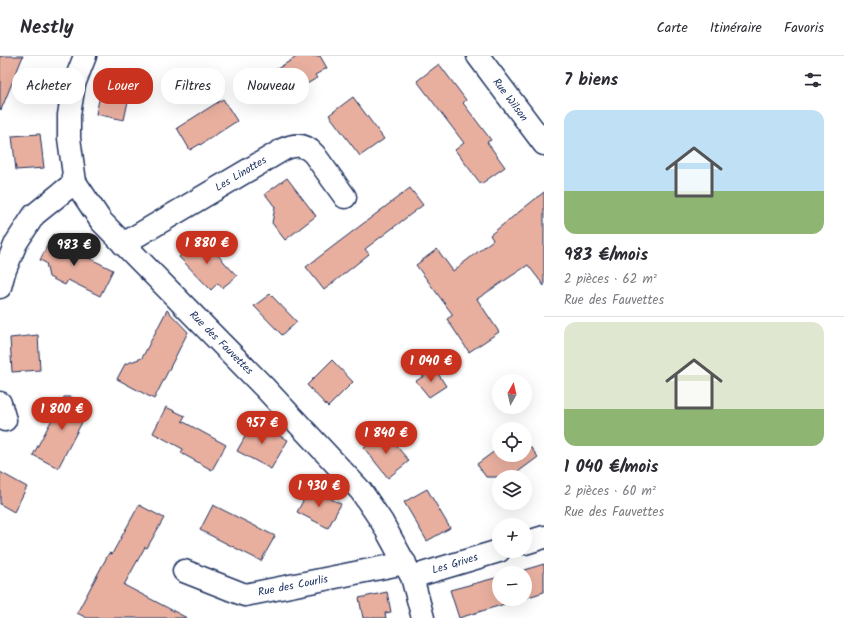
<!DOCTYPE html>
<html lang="fr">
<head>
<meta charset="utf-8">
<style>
  :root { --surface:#fff; --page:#f7f7f7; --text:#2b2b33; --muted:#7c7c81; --line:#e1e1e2; --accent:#c8321e }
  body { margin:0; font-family:Kalam,sans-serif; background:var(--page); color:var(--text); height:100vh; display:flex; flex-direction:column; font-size:15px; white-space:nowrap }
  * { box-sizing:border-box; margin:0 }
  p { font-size:13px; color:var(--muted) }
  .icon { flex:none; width:22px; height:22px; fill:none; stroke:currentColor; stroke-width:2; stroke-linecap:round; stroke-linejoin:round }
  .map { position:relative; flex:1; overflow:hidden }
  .sheet { display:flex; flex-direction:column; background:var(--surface); width:300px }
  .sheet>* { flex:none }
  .banner { position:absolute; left:12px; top:12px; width:380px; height:36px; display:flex; gap:8px }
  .needle { width:26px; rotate:8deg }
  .controls { position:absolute; left:492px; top:318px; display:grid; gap:8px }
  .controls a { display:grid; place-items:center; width:40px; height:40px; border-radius:50%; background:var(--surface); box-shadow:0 4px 16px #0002; font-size:20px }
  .price { position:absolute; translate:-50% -34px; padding:0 9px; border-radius:14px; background:var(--accent); color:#fff; font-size:13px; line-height:26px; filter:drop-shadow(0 1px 2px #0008) }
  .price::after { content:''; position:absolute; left:50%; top:24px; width:12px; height:9px; margin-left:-6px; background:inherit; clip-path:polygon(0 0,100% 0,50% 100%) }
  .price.active { background:#222; color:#fff }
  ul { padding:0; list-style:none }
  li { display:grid; align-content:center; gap:8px; height:212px; padding:0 20px }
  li+li { border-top:1px solid var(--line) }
  li span { display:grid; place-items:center; height:124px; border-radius:12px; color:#555 }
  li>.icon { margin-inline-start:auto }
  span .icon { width:72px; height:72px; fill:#fffc; stroke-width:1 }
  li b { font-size:17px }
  h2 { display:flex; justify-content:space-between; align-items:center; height:48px; padding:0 20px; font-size:17px }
  .pill { padding:0 14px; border-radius:16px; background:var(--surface); box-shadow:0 4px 16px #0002; font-size:14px; line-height:36px }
  .pill.active { background:var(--accent); color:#fff }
  header { display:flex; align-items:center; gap:24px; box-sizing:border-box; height:56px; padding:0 20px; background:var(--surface); border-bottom:1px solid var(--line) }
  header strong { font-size:19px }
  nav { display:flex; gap:22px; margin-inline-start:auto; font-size:14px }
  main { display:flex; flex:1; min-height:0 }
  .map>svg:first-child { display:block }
  .building { fill:#e8af9f; stroke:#1b2f5e }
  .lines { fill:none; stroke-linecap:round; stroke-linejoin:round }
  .minor-casing { stroke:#1b2f5e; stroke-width:25 }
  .minor { stroke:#fff; stroke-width:22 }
  .labels { text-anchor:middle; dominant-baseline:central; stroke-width:3; stroke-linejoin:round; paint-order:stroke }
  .street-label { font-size:11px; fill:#1b2f5e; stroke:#fff }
</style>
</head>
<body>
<header>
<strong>Nestly</strong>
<nav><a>Carte</a><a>Itinéraire</a><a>Favoris</a></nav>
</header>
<main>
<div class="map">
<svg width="544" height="562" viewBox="0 0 544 562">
  <rect width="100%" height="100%" fill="#fff"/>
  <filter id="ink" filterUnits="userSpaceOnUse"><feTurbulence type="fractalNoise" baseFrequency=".025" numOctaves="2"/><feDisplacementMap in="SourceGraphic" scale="8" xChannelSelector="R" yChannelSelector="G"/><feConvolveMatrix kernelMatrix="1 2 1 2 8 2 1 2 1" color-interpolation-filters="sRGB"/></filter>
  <g filter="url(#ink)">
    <!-- building -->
    <path class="building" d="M 0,0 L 23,0 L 1,54 L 0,53 Z
      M 298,0 L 320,0 L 327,12 L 315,19 L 317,22 L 278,45 L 264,21 Z
      M 439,8 L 466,44 L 463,47 L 491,84 L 487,86 L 505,111 L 481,128 L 455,94 L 464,87 L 417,25 Z
      M 104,20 L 132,27 L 124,64 L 96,58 Z
      M 353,41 L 384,83 L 360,100 L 329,59 Z
      M 223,43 L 237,65 L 200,89 L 200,88 L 190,94 L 177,72 Z
      M 40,78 L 44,112 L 16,114 L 12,80 Z
      M 287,122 L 316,160 L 285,184 L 272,167 L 275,151 L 265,138 Z
      M 410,132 L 423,149 L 365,193 L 369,198 L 324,234 L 306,211 Z
      M 544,136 L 544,230 L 528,209 L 477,243 L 499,276 L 469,296 L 447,263 L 453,259 L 416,209 L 437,193 L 453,215 L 493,184 L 490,179 Z
      M 53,178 L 71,187 L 69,192 L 113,214 L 100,240 L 68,224 L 65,229 L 49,221 L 46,207 L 40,204 Z
      M 200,180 L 237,220 L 222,232 L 218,227 L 211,234 L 179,201 Z
      M 270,238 L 297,266 L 282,279 L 254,250 Z
      M 167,254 L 188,276 L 154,343 L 117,323 L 125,308 L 142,302 Z
      M 38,279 L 40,314 L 12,316 L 10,282 Z
      M 332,304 L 353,326 L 328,351 L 307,329 Z
      M 435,313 L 446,330 L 429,341 L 416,325 Z
      M 64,341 L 71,341 L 90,351 L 58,412 L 33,399 Z
      M 166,351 L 185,360 L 182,365 L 226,389 L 212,414 L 181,397 L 183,393 L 153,377 Z
      M 254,365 L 279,378 L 278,379 L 288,384 L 271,413 L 237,395 Z
      M 384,375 L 409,405 L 388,422 L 364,392 Z
      M 525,384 L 538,401 L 511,421 L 486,421 L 477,408 L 499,392 L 499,399 L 525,399 Z
      M 0,416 L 27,431 L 14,456 L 0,448 Z
      M 310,432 L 341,448 L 328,472 L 297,456 Z
      M 427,433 L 450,472 L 427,485 L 404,446 Z
      M 139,449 L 164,462 L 147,492 L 145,491 L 124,529 L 187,562 L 87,562 L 77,557 L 109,497 L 112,498 Z
      M 213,449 L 275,480 L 261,505 L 200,474 Z
      M 544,508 L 544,536 L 525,542 L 525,517 L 514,517 Z
      M 499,521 L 499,543 L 521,543 L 459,562 L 450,534 Z
      M 387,536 L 391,556 L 385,557 L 386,562 L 363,562 L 359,542 Z"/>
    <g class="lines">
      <!-- minor casing -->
      <g class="minor-casing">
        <path id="minor" d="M 85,0 L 74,28 L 69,59 L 69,82 L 75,126 L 101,165 L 264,331 L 361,435 L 382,466 L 412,521 L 423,562
          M 478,0 L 544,88
          M 123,188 L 284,93 C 295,88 305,88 314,98 L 345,141
          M 0,231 L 4,216 L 16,187 L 34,159 L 75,126
          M 0,347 L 5,364
          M 525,487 L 544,481
          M 184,515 L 245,539 L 405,507
          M 412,521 L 499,495"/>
      </g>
      <!-- minor -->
      <use href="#minor" class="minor"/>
    </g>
  </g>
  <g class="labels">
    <!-- street labels -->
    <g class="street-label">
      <text transform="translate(510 44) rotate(53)">Rue Wilson</text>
      <text transform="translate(241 118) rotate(-31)">Les Linottes</text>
      <text transform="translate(221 287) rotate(45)">Rue des Fauvettes</text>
      <text transform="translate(455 508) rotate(-17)">Les Grives</text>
      <text transform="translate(293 530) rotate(-11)">Rue des Courlis</text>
    </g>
  </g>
</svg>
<div class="controls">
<a><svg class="needle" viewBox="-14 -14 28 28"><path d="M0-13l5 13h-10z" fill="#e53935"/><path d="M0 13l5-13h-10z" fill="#7c7c81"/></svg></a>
<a><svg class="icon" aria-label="locate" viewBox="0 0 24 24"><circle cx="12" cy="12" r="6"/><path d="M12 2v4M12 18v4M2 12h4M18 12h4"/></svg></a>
<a><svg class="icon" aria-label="layers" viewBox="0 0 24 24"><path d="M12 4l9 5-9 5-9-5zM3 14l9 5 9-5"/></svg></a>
<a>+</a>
<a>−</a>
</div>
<b class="price" style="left:207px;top:209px">1 880 €</b>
<b class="price active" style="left:74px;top:211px">983 €</b>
<b class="price" style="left:431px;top:327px">1 040 €</b>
<b class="price" style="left:62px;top:375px">1 800 €</b>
<b class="price" style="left:262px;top:389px">957 €</b>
<b class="price" style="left:386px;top:399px">1 840 €</b>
<b class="price" style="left:319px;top:452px">1 930 €</b>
<div class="banner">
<a class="pill">Acheter</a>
<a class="pill active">Louer</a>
<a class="pill">Filtres</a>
<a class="pill">Nouveau</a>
</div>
</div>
<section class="sheet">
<h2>7 biens<svg class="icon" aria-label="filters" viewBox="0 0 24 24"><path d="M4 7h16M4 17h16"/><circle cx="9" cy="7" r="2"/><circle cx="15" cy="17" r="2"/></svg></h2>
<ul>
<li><span style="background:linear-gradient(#bfe0f5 65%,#8fb573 0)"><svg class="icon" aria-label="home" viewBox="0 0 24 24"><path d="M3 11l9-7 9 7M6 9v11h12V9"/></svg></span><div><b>983 €/mois</b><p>2 pièces · 62 m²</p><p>Rue des Fauvettes</p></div></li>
<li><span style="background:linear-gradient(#dfe7d0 70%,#8fb573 0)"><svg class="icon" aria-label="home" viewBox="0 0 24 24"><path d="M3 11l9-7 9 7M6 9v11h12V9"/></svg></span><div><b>1 040 €/mois</b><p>2 pièces · 60 m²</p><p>Rue des Fauvettes</p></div></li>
</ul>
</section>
</main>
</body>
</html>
